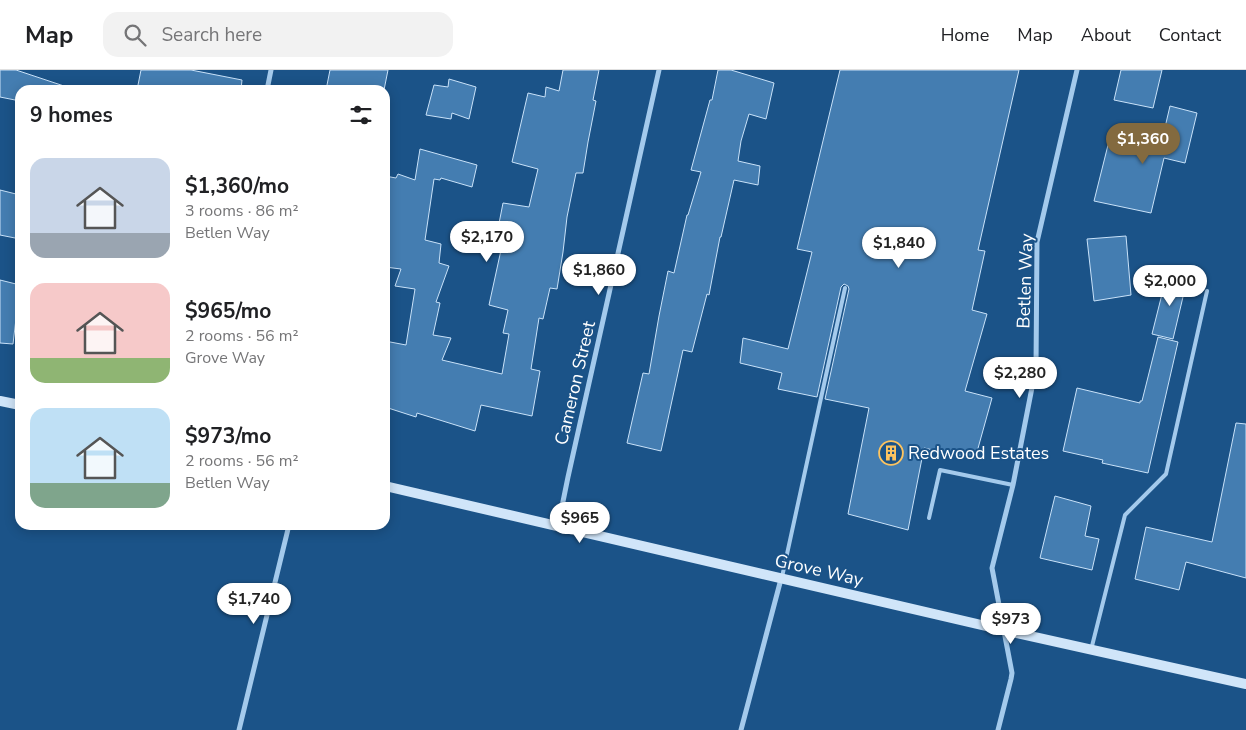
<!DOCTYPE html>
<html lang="en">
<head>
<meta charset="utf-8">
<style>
  :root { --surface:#fff; --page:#f2f2f2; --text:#202124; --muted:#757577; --line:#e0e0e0; --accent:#836a3f }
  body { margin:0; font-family:"Nunito Sans",sans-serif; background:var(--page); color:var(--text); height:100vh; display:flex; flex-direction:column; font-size:19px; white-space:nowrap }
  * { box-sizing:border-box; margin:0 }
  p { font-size:16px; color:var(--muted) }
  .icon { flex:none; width:28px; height:28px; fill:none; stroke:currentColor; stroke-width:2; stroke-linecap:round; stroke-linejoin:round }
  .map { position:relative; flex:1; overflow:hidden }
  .panel { position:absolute; left:15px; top:15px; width:375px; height:445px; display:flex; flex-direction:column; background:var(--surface); border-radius:15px; box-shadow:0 2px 12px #0003 }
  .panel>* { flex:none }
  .price { position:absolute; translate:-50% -42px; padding:0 11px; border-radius:18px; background:#fff; color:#222; font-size:16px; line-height:32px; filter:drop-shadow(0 1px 2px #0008) }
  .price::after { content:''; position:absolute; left:50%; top:30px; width:15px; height:11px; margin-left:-8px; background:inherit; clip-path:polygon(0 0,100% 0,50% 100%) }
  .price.on { background:var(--accent); color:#fff }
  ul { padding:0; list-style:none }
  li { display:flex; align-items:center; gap:15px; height:125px; padding:0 15px }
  li span { display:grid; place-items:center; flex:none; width:140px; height:100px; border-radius:15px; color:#555 }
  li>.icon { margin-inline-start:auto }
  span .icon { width:60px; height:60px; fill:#fffc; stroke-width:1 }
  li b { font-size:21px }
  h2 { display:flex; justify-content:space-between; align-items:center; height:60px; padding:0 15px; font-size:21px }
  header { display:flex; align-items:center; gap:30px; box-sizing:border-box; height:70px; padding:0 25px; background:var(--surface); border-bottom:1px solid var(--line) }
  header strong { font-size:24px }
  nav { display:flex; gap:28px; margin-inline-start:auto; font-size:18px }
  .search { width:350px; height:45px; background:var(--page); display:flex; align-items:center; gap:12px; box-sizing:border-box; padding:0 18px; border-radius:15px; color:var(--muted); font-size:19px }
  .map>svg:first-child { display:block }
  .building { fill:#447db1; stroke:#c9e2f9 }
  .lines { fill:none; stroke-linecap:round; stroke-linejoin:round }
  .service { stroke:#a4caec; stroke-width:4 }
  .minor { stroke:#a4caec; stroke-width:5 }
  .secondary { stroke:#d0e5f9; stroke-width:10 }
  .labels { text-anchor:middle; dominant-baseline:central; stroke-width:4; stroke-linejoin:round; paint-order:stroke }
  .street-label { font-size:18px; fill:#fff; stroke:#1b5388 }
  .poi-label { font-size:18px; fill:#fff; stroke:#1b5388; text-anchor:start }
</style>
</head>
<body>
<header>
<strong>Map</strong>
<div class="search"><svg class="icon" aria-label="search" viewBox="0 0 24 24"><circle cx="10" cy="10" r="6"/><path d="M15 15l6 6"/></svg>Search here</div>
<nav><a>Home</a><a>Map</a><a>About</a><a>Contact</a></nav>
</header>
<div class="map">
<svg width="1246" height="660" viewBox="0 0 1246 660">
  <rect width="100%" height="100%" fill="#1b5388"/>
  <!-- building -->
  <path class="building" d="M 0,0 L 16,0 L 64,16 L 64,20 L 20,20 L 20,31 L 0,27 Z
    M 141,0 L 191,0 L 242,10 L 241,20 L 137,20 Z
    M 330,0 L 388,0 L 384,20 L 326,20 Z
    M 563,0 L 599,0 L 593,30 L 596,31 L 588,72 L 583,103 L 576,103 L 567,147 L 563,182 L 557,219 L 550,218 L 543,249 L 539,248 L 531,299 L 540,301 L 532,346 L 481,335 L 475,361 L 417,343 L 416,347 L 385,337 L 385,271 L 406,275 L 415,219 L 395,216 L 401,199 L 385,197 L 385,106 L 396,108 L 398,104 L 415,110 L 420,79 L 477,95 L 472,117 L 441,108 L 440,110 L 434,109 L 425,170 L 441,174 L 439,193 L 449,196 L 436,232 L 440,233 L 433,265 L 451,268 L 442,290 L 502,304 L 509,264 L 503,263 L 508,240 L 489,235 L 501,180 L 494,179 L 503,133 L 529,137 L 538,99 L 512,92 L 528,23 L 545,27 L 546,17 L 559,21 Z
    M 718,0 L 731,0 L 774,13 L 766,49 L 749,44 L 741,71 L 738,91 L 760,96 L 758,115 L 734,110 L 721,167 L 720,167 L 709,225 L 707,224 L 692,282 L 683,280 L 661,381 L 627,373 L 643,303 L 649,304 L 659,246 L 668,201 L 674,203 L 687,145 L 688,145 L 701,102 L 691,100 L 710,30 L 712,30 Z
    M 840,0 L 1019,0 L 978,180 L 985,181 L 972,240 L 987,244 L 965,321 L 992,328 L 975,389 L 924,378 L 908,460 L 848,444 L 869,338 L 825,329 L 849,219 L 848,216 L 844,214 L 841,217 L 817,327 L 778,319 L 782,303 L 740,293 L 743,268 L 788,279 L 812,182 L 797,179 Z
    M 1121,0 L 1162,0 L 1153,38 L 1114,30 Z
    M 449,9 L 476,17 L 469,49 L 452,43 L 451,49 L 426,45 L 434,15 L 448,17 Z
    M 1170,36 L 1197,43 L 1185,93 L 1164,88 L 1151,143 L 1094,131 L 1109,71 L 1159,83 Z
    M 0,120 L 20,125 L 20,169 L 0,165 Z
    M 1126,166 L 1131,225 L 1094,231 L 1087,169 Z
    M 1167,204 L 1187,210 L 1173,269 L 1152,264 Z
    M 0,210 L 20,215 L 13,274 L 0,273 Z
    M 1158,267 L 1178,272 L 1148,403 L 1102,393 L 1103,390 L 1063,381 L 1077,318 L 1140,333 L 1140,331 L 1142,331 Z
    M 1236,353 L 1246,354 L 1246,508 L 1186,492 L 1179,520 L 1135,509 L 1146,457 L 1212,472 Z
    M 1055,426 L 1091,436 L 1085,466 L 1099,469 L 1092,500 L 1040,488 Z"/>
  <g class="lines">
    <!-- service -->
    <path class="service" d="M 929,448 L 940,400 L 1013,415
      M 782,507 L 845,218
      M 1091,580 L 1125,445 L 1166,404 L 1207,221"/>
    <!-- minor -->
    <path class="minor" d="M 267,20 L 271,0
      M 558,456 L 568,407 L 659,0
      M 239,660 L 289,455
      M 741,660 L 781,509
      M 998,660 L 1011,609 L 1012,603 L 992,498 L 993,494 L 1013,415 L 1036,297 L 1037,172 L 1077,0"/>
    <!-- secondary -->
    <path class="secondary" d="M 0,331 L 20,335
      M 385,416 L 1003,560 L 1246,614"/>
  </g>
  <!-- icons -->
  <defs>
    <g id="building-ring" transform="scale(1.25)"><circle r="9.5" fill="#1b5388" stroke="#fdc460" stroke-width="1.5"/><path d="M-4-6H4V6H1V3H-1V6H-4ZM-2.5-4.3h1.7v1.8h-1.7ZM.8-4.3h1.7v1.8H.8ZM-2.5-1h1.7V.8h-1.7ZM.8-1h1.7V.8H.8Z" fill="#fdc460"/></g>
  </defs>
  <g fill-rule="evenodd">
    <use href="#building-ring" x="891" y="383"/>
  </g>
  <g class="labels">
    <!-- street labels -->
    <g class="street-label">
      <text transform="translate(1025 211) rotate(-88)">Betlen Way</text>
      <text transform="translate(575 313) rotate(-77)">Cameron Street</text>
      <text transform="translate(819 500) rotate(13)">Grove Way</text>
    </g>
    <!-- poi labels -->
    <g class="poi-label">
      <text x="908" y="383">Redwood Estates</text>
    </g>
  </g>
</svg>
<b class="price on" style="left:1143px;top:95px">$1,360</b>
<b class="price" style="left:487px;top:193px">$2,170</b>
<b class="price" style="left:899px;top:199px">$1,840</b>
<b class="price" style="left:599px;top:226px">$1,860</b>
<b class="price" style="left:1170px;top:237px">$2,000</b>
<b class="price" style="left:1020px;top:329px">$2,280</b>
<b class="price" style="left:580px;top:474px">$965</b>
<b class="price" style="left:254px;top:555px">$1,740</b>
<b class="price" style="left:1011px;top:575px">$973</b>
<section class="panel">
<h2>9 homes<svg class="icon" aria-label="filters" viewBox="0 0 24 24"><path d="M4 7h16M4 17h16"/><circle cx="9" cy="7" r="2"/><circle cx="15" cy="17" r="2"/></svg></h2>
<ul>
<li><span style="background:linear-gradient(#c9d6e8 75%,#9aa5b1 0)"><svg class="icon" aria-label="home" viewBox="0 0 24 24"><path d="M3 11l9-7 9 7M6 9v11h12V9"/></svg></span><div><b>$1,360/mo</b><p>3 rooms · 86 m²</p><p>Betlen Way</p></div></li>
<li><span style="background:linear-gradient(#f6c9c9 75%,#8fb573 0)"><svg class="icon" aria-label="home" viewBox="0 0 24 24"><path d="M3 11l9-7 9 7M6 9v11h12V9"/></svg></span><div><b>$965/mo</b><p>2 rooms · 56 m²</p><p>Grove Way</p></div></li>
<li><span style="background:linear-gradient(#bfe0f5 75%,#7fa58c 0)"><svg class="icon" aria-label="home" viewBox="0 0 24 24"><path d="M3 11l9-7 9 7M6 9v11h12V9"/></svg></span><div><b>$973/mo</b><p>2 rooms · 56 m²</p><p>Betlen Way</p></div></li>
</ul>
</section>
</div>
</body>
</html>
